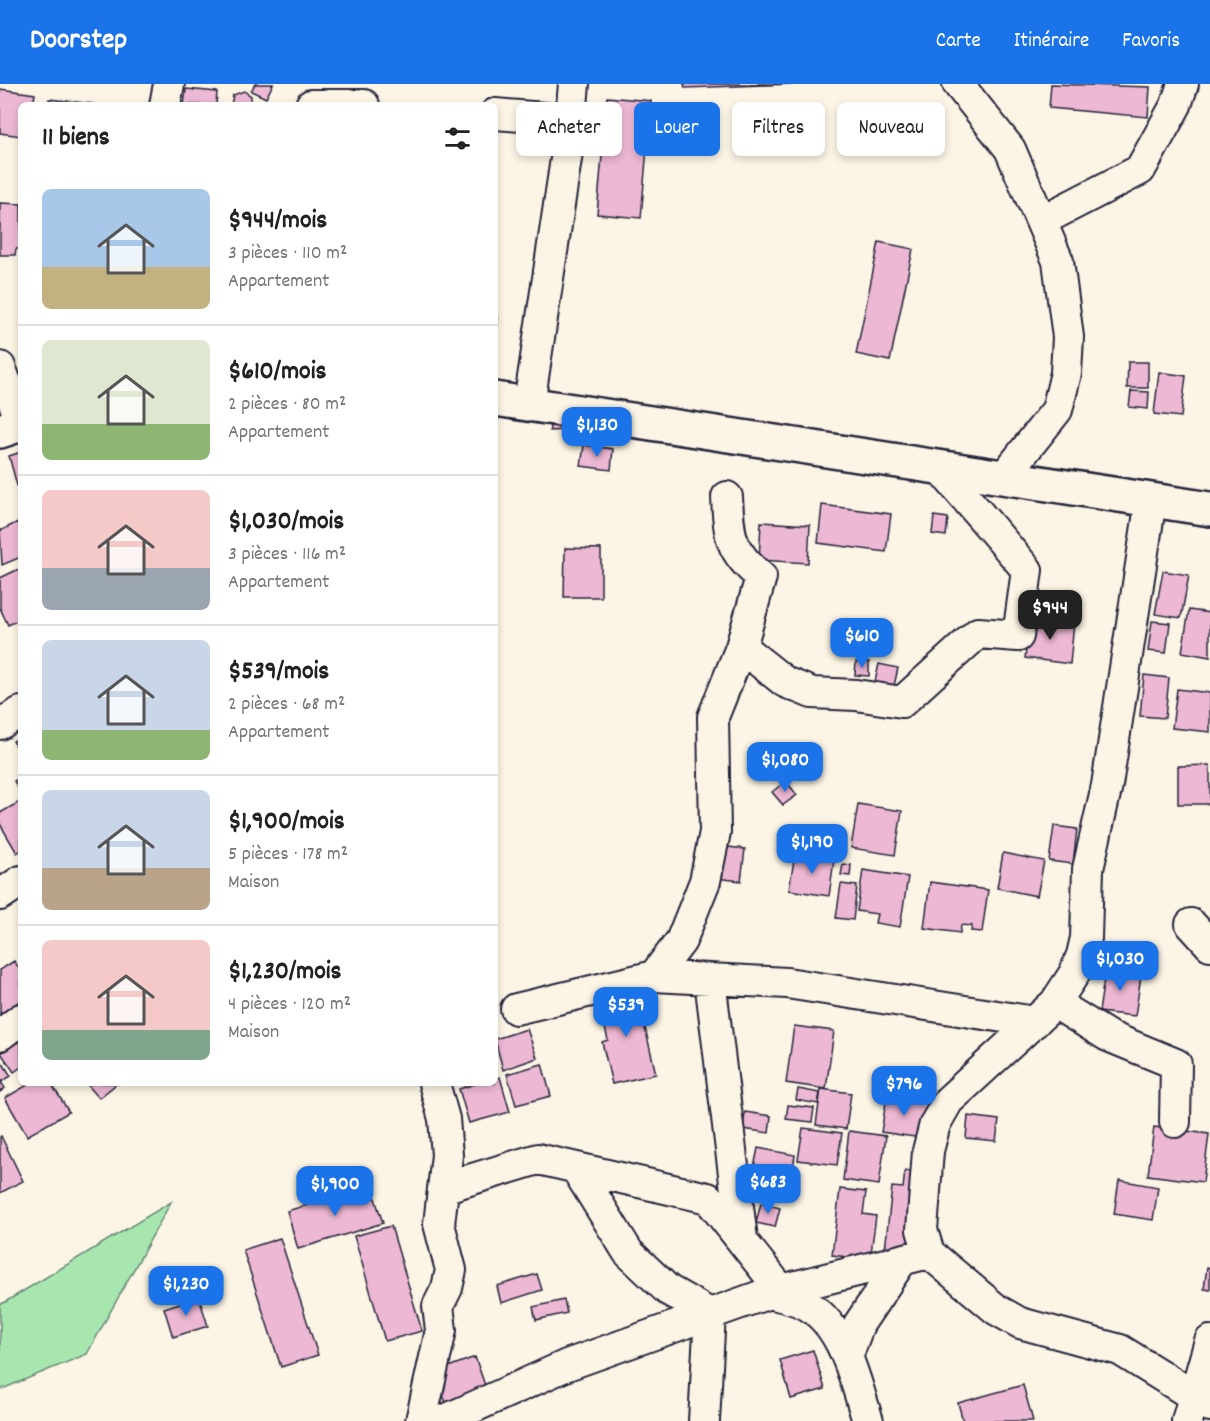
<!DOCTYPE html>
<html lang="fr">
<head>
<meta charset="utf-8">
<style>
  :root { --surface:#fff; --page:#f6f6f6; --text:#222; --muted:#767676; --line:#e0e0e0; --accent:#1a73e8 }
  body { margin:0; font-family:Dekko,sans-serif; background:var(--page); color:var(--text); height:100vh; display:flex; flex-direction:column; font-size:22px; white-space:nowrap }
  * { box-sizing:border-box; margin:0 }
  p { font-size:20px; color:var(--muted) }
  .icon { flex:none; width:33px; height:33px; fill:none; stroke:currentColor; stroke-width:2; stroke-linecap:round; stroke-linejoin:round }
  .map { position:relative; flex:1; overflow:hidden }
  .panel { position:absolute; left:18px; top:18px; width:480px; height:984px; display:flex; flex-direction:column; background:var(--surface); border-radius:9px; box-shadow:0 3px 9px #0003 }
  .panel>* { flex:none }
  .top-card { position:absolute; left:516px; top:18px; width:570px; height:54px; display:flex; gap:12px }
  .price { position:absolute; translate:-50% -51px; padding:0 14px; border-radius:12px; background:var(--accent); color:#fff; font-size:20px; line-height:39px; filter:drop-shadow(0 2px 3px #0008) }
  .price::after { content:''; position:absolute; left:50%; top:36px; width:18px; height:14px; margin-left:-9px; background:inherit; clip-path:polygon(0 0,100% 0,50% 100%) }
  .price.on { background:#222; color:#fff }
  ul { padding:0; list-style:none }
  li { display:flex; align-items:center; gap:18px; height:150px; padding:0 24px }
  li+li { border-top:2px solid var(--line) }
  li span { display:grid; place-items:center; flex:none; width:168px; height:120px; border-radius:9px; color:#555 }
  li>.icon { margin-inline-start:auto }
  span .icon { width:72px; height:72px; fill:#fffc; stroke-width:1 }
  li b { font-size:26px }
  h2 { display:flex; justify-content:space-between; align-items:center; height:72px; padding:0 24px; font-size:26px }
  .chip { padding:0 21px; border-radius:9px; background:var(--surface); box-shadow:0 3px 9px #0003; font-size:21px; line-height:54px }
  .chip.on { background:var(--accent); color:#fff }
  header { display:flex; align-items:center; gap:36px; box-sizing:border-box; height:84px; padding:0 30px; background:var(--accent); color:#fff }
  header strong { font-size:28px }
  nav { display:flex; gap:33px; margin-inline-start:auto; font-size:21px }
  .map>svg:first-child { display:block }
  .green { fill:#a7e7af; stroke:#648475; stroke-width:1.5 }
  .building { fill:#edb8d3; stroke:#22223b; stroke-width:1.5 }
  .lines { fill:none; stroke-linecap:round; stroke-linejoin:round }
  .street-casing { stroke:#22223b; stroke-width:34 }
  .secondary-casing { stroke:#22223b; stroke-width:38 }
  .street { stroke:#fcf5e5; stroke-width:30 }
  .secondary { stroke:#fcf5e5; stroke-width:33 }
</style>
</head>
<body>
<header>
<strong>Doorstep</strong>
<nav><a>Carte</a><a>Itinéraire</a><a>Favoris</a></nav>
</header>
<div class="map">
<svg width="1210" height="1337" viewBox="0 0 1210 1337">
  <rect width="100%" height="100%" fill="#fcf5e5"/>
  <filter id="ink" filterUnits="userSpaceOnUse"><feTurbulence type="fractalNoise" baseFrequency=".0167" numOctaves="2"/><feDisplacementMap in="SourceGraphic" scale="12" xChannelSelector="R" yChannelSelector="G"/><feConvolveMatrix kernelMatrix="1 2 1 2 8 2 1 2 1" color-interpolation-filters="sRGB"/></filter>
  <g filter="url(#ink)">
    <!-- green -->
    <path class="green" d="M 171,1118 L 87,1270 L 0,1306 L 0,1221 Z"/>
    <!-- building -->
    <path class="building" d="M 255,0 L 273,0 L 266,14 L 251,7 Z
      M 684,0 L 792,0 L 685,4 Z
      M 1051,0 L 1150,3 L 1148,33 L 1049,24 Z
      M 0,5 L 35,10 L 33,21 L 21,21 L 21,52 L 0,49 Z
      M 186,5 L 217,8 L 216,21 L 184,21 Z
      M 244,7 L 251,12 L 251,21 L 231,21 L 233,11 Z
      M 607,13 L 651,17 L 641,134 L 597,130 Z
      M 49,15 L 93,20 L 93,21 L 48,21 Z
      M 0,119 L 21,120 L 21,165 L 16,165 L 15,171 L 0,171 Z
      M 879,158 L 913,165 L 890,277 L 856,270 Z
      M 495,233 L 498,233 L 496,266 L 495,266 Z
      M 1128,278 L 1148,278 L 1148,304 L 1127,304 Z
      M 1159,288 L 1186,292 L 1181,333 L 1154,330 Z
      M 1131,307 L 1149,308 L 1148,325 L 1129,323 Z
      M 549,332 L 563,332 L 564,346 L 550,347 Z
      M 584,361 L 613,365 L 611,386 L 581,382 Z
      M 21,368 L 21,416 L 9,372 Z
      M 822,421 L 891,430 L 886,468 L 818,459 Z
      M 934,432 L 948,434 L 946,452 L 932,450 Z
      M 18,438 L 21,444 L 21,473 L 2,481 L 0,447 Z
      M 761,438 L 810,441 L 808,479 L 759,476 Z
      M 565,464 L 601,465 L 601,513 L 564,513 Z
      M 21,484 L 21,535 L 8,541 L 0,524 L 0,494 Z
      M 1163,487 L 1189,491 L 1181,534 L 1155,530 Z
      M 1189,526 L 1210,529 L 1210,573 L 1182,568 Z
      M 1030,533 L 1074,539 L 1070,580 L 1025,574 Z
      M 1152,537 L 1170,539 L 1166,569 L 1148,567 Z
      M 856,578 L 869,578 L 869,592 L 855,591 Z
      M 879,580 L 898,584 L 892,611 L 873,607 Z
      M 1144,591 L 1169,594 L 1165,634 L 1140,632 Z
      M 1177,605 L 1210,609 L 1210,648 L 1172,644 Z
      M 21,653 L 21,672 L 13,657 Z
      M 1210,681 L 1210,720 L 1178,720 L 1178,682 Z
      M 21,693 L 21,708 L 20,708 L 14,697 Z
      M 786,697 L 797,711 L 783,721 L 772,708 Z
      M 21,717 L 21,766 L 17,769 L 0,740 L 0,729 Z
      M 858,720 L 902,727 L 895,771 L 851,764 Z
      M 1054,742 L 1077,745 L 1073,780 L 1049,777 Z
      M 719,762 L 745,765 L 741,797 L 715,794 Z
      M 1003,769 L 1044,777 L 1037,812 L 997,804 Z
      M 795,770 L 834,776 L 829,812 L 789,806 Z
      M 843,780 L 851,781 L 850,792 L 841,791 Z
      M 863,786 L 908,793 L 900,843 L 875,839 L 877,830 L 857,827 Z
      M 930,798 L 988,806 L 982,848 L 971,847 L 972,842 L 961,841 L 960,849 L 924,844 Z
      M 841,800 L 857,802 L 853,836 L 836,834 Z
      M 14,877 L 21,887 L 21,916 L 0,930 L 0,886 Z
      M 1106,881 L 1126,884 L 1126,890 L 1141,892 L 1135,932 L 1099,928 Z
      M 636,906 L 656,990 L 612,1000 L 602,958 L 608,956 L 598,915 Z
      M 794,942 L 834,947 L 826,1005 L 786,999 Z
      M 527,945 L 537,974 L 503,986 L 495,955 Z
      M 21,956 L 21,983 L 14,988 L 1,969 Z
      M 0,975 L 11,992 L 1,998 L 5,1004 L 0,1008 Z
      M 542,980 L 551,1012 L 516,1021 L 507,990 Z
      M 500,993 L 510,1028 L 469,1039 L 459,1005 L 478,999 L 495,999 L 495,994 Z
      M 31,999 L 51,999 L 69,1028 L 27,1052 L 5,1014 Z
      M 86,999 L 114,999 L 115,1001 L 99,1014 Z
      M 798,1005 L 820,1009 L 818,1020 L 796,1016 Z
      M 821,1005 L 851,1009 L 846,1045 L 816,1041 Z
      M 887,1012 L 927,1018 L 921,1054 L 881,1048 Z
      M 788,1021 L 814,1024 L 812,1038 L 786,1035 Z
      M 745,1028 L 771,1032 L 769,1049 L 743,1045 Z
      M 968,1032 L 999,1036 L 996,1057 L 966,1054 Z
      M 1154,1043 L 1209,1050 L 1203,1098 L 1148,1091 Z
      M 803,1044 L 842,1049 L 837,1081 L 798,1076 Z
      M 849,1047 L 886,1052 L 879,1101 L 843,1096 Z
      M 1,1052 L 23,1097 L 0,1109 L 0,1053 Z
      M 758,1064 L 795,1071 L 789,1110 L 775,1107 L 774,1112 L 749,1108 Z
      M 905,1087 L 920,1089 L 911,1169 L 885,1166 L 892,1103 L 903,1104 Z
      M 1119,1096 L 1158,1103 L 1153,1136 L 1114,1130 Z
      M 371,1102 L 383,1139 L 298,1165 L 287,1127 Z
      M 840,1105 L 866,1108 L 863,1130 L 876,1132 L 870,1176 L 832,1171 Z
      M 761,1119 L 780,1124 L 775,1143 L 756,1139 Z
      M 391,1142 L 422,1247 L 385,1257 L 354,1152 Z
      M 280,1154 L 318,1271 L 281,1283 L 243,1166 Z
      M 1207,1183 L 1210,1184 L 1210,1206 L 1204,1205 Z
      M 537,1190 L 542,1206 L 501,1219 L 497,1202 Z
      M 199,1213 L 208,1242 L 173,1253 L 164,1224 Z
      M 564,1216 L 567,1229 L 536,1236 L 533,1223 Z
      M 813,1266 L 825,1305 L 791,1315 L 780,1276 Z
      M 475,1273 L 486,1304 L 446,1319 L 435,1288 Z
      M 1023,1301 L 1033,1337 L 963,1337 L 958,1319 Z"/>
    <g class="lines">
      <!-- street casing -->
      <g class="street-casing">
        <path id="street" d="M 958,0 L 1010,65 L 1058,177 L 1068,253 L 1066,289 L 1057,326 L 1003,394
          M 165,21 L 169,0
          M 311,21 L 364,21
          M 495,30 L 571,36
          M 1041,137 L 1140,86 L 1176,21 L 1183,0
          M 0,283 L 21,337
          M 529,320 L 569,55 L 574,0
          M 1151,416 L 1107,701 L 1088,785 L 1086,854 L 1082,871 L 1074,890 L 1055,919 L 948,1017 L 935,1040 L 928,1067 L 922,1146 L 929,1169 L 997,1226 L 1020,1239 L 1120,1266 L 1210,1322
          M 741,563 L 785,598 L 812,609 L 856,611 L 902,618 L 978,549 L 1018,552 L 1027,486 L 940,384
          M 0,640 L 21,628
          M 0,811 L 21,797
          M 1191,840 L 1210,861
          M 654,892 L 681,857 L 705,797 L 715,748 L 713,633 L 741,563 L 761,493 C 730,467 729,453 727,413
          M 710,896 L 742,1155
          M 1055,919 L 1108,952 L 1176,980 L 1175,1038
          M 516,925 L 654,892 L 787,899 L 1035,938
          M 0,951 L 21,935
          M 576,1084 L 628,1168 L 668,1206 L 710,1230 L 704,1337
          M 443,1104 L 538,1075 L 708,1114 L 781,1206
          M 769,1209 C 780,1212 791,1214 801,1218 C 844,1237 855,1297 868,1337
          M 847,1273 L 859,1240 L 902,1176
          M 421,1337 L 441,1246 L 438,1222 L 447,1204 L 451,1186 L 439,1140 L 447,1071 L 444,1035 L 434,999
          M 443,1337 L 567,1281 L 769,1209 L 929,1169
          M 1187,1337 L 1210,1257"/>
      </g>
      <!-- secondary casing -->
      <g class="secondary-casing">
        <path id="secondary" d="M 495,315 L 1210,425
          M 0,347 L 21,340"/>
      </g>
      <!-- street -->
      <use href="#street" class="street"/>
      <!-- secondary -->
      <use href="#secondary" class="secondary"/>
    </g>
  </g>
</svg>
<b class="price" style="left:597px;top:374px">$1,130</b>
<b class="price on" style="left:1050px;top:557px">$944</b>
<b class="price" style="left:862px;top:585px">$610</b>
<b class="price" style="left:785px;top:709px">$1,080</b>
<b class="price" style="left:812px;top:791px">$1,190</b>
<b class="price" style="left:1120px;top:908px">$1,030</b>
<b class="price" style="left:626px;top:954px">$539</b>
<b class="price" style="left:904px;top:1033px">$796</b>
<b class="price" style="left:768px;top:1131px">$683</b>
<b class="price" style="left:335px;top:1133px">$1,900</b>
<b class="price" style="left:186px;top:1233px">$1,230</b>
<div class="top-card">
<a class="chip">Acheter</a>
<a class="chip on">Louer</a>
<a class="chip">Filtres</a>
<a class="chip">Nouveau</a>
</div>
<section class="panel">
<h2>11 biens<svg class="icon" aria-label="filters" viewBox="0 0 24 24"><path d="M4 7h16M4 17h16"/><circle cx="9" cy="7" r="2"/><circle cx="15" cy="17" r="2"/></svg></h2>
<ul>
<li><span style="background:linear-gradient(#a9c7e8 65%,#c2b280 0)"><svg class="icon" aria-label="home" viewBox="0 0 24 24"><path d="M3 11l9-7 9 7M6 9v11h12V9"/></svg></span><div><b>$944/mois</b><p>3 pièces · 110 m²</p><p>Appartement</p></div></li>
<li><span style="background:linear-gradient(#dfe7d0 70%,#8fb573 0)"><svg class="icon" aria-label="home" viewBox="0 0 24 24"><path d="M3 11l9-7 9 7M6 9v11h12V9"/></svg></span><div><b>$610/mois</b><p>2 pièces · 80 m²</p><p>Appartement</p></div></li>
<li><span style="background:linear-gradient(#f6c9c9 65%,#9aa5b1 0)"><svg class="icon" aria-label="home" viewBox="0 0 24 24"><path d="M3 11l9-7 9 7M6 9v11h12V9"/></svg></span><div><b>$1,030/mois</b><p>3 pièces · 116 m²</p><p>Appartement</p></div></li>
<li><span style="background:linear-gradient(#c9d6e8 75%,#8fb573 0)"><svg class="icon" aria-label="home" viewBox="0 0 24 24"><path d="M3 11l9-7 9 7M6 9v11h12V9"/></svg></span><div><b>$539/mois</b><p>2 pièces · 68 m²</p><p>Appartement</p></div></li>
<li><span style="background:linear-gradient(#c9d6e8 65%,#b9a48a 0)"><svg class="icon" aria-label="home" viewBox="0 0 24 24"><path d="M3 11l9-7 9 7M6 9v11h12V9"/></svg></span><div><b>$1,900/mois</b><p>5 pièces · 178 m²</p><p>Maison</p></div></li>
<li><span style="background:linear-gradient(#f6c9c9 75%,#7fa58c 0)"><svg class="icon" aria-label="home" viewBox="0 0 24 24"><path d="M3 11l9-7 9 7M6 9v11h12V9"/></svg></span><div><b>$1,230/mois</b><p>4 pièces · 120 m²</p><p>Maison</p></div></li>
</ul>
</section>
</div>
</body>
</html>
